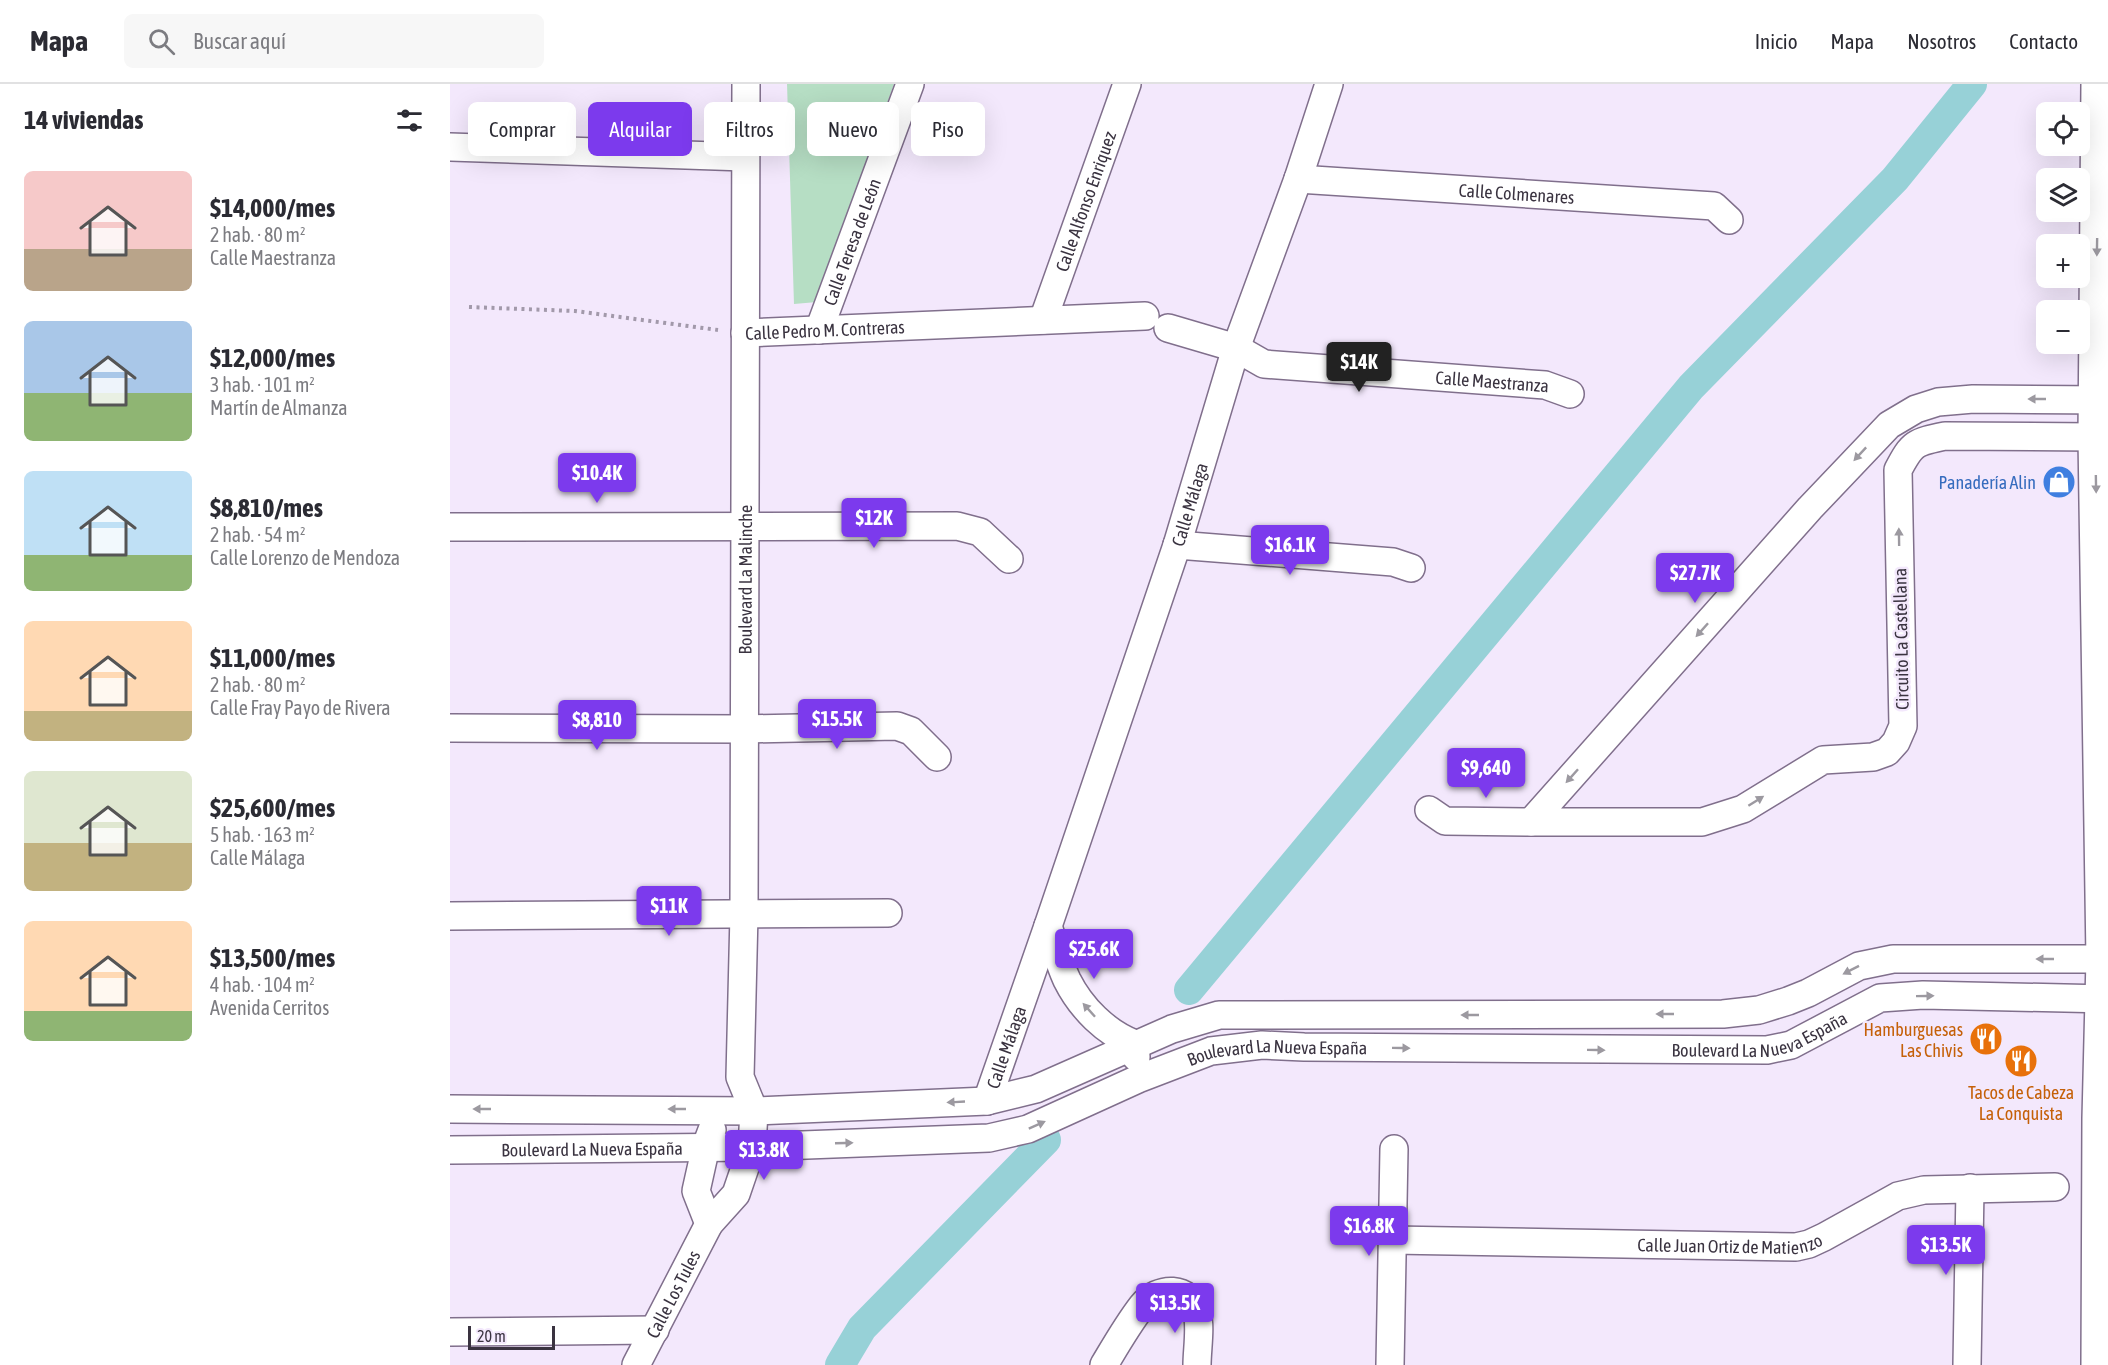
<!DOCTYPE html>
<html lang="es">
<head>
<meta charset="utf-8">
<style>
  :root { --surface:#fff; --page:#f7f7f7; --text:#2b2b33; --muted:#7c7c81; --line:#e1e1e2; --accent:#7c3aed }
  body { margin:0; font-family:"Asap Condensed",sans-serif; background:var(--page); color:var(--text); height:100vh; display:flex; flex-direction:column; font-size:22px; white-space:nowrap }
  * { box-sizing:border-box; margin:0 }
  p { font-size:20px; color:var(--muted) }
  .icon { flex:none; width:33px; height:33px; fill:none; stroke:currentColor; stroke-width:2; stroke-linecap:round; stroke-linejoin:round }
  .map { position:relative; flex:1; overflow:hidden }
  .drawer { display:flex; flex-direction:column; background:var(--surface); width:450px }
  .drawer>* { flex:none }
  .top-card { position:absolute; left:18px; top:18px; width:570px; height:54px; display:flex; gap:12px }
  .fabs { position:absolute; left:1586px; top:18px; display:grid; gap:12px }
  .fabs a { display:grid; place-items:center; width:54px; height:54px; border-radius:9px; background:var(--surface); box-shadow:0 6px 24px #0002; font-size:30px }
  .scale { position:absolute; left:18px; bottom:15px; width:87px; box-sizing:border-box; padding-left:6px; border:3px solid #3a3340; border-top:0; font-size:16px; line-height:21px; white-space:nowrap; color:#3a3340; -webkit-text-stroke:4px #f3e8fc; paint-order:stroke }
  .price { position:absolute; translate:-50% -51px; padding:0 14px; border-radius:6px; background:var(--accent); color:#fff; font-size:20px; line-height:39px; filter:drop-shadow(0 2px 3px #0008) }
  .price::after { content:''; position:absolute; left:50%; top:36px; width:18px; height:14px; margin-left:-9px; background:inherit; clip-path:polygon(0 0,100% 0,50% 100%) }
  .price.on { background:#222; color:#fff }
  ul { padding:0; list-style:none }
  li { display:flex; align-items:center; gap:18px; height:150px; padding:0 24px }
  li span { display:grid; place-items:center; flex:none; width:168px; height:120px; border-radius:9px; color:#555 }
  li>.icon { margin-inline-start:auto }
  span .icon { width:72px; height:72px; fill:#fffc; stroke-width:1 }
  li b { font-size:26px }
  h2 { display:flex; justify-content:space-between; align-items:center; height:72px; padding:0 24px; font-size:26px }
  .pill { padding:0 21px; border-radius:9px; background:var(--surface); box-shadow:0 6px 24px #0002; font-size:21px; line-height:54px }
  .pill.on { background:var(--accent); color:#fff }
  header { display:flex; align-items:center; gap:36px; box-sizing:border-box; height:84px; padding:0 30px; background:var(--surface); border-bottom:2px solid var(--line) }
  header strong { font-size:28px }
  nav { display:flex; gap:33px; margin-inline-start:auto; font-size:21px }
  .search { width:420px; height:54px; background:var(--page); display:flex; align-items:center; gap:15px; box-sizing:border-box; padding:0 21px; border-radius:9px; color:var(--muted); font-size:22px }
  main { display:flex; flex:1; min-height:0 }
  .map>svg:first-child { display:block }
  .green { fill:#b6dec4 }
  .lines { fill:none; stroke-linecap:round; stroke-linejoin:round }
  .canal { stroke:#97d1d7; stroke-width:30 }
  .minor-casing { stroke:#806f8c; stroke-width:30 }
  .tertiary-casing { stroke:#806f8c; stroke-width:36 }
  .path { stroke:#a299aa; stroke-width:4; stroke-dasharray:3 4.5; stroke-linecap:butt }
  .minor { stroke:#fff; stroke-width:27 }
  .tertiary { stroke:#fff; stroke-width:33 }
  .oneway { fill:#9c99a0 }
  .labels { text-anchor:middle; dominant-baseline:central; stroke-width:5; stroke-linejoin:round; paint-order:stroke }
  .street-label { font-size:18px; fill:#3a3340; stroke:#f3e8fc }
  .shop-label { font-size:18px; fill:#366cbe; stroke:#f3e8fc; text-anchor:end }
  .food-label { font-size:18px; fill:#c56008; stroke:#f3e8fc; text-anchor:end }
</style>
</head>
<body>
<header>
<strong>Mapa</strong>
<div class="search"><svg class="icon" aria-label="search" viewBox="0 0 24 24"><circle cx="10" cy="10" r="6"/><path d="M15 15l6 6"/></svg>Buscar aquí</div>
<nav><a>Inicio</a><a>Mapa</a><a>Nosotros</a><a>Contacto</a></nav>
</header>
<main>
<section class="drawer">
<h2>14 viviendas<svg class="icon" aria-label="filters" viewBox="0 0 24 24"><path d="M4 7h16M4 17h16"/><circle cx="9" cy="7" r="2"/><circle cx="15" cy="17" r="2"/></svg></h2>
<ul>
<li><span style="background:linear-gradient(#f6c9c9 65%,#b9a48a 0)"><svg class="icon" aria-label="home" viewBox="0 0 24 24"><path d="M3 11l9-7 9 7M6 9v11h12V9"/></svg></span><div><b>$14,000/mes</b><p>2 hab. · 80 m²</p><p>Calle Maestranza</p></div></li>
<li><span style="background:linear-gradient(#a9c7e8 60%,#8fb573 0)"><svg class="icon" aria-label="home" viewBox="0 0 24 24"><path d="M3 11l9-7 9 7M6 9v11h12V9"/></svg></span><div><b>$12,000/mes</b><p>3 hab. · 101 m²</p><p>Martín de Almanza</p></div></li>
<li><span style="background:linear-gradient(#bfe0f5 70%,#8fb573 0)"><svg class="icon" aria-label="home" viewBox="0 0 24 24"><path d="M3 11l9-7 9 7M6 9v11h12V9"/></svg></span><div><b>$8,810/mes</b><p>2 hab. · 54 m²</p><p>Calle Lorenzo de Mendoza</p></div></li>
<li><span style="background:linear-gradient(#ffd9b3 75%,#c2b280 0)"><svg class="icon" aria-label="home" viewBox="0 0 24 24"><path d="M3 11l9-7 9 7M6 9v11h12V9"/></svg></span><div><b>$11,000/mes</b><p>2 hab. · 80 m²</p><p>Calle Fray Payo de Rivera</p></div></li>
<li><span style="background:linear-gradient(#dfe7d0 60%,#c2b280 0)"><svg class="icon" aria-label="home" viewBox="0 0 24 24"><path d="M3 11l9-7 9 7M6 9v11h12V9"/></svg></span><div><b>$25,600/mes</b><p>5 hab. · 163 m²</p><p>Calle Málaga</p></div></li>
<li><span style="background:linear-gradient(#ffd9b3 75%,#8fb573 0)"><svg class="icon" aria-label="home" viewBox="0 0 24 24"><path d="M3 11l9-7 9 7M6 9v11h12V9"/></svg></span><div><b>$13,500/mes</b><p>4 hab. · 104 m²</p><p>Avenida Cerritos</p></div></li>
</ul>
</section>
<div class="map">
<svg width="1658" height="1281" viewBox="0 0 1658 1281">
  <rect width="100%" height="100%" fill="#f3e8fc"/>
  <!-- green -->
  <path class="green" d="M 337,0 L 444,0 L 367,218 L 344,220 Z"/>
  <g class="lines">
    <!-- canal -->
    <path class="canal" d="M 739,906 L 1241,303 L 1445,95 L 1522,0
      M 390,1281 L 412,1244 L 596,1056"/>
    <!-- minor casing -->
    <g class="minor-casing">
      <g id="minor">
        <path d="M 0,63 L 295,73"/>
        <path id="s1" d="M 848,95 L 1264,122 L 1279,136"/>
        <path id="s2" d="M 593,236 L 677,0"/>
        <path id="s3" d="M 718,244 L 786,264 L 814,280 L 1095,301 L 1120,310"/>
        <path id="s4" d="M 369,246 L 460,0"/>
        <path id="s5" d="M 295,249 L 695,232"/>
        <path d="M 1658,316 L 1523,315 L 1488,318 L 1466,325 L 1439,341 L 1360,424 L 1081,738 L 1252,738 L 1293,725 L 1373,676 L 1423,673 L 1437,668 L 1446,658 L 1453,642 L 1448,386 C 1462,359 1465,358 1495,352 L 1645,353 L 1658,355"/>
        <path d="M 0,443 L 507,442 L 530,448 L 559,475"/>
        <path d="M 727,461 L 943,478 L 961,484"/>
        <path d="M 0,644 L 294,645 L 447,642 L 461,647 L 487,673"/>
        <path d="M 979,726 L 995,737 L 1081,738"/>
        <path d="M 0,832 L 438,829"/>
        <path d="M 598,842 C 604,860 609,879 617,896 C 631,924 656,949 685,960 L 686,973"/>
        <path id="s6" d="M 537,1017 L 598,842 L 727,461 L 786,264 L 848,95 L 879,0"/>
        <path d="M 0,1025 L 304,1027 L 537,1017 L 586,1005 L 722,945 L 769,931 L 1273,930 L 1309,926 L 1338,917 L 1358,909 L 1409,882 L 1443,875 L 1658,875"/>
        <path id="s7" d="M 0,1066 L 302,1063 L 539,1054 L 578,1045 L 688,995 L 761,967 L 812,961 L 854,963 L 1317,966 L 1341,961 L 1430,914 L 1473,911 L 1658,915"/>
        <path d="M 259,1140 L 246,1107 L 256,1062 L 262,1046"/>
        <path id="s8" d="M 942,1156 L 1346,1163 L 1359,1160 L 1374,1153 L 1448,1112 L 1474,1106 L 1605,1103"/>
        <path d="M 0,1248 L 205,1246"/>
        <path id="s9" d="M 186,1281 L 259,1140 L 286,1110 L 302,1063 L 304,1027 L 290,993 L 294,830 L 296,0"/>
        <path d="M 654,1281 C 666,1261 678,1240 692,1222 C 708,1202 740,1201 747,1229 C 751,1243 747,1266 747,1281"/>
        <path d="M 940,1281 L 944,1065"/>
        <path d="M 1517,1281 L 1520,1104"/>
      </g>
    </g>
    <!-- tertiary casing -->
    <g class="tertiary-casing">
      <path id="tertiary" d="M 1648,1281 L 1649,1034 L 1653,875 L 1645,353 L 1648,0"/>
    </g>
    <!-- path -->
    <path class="path" d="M 19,223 L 125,227 L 268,246"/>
    <!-- minor -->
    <use href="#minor" class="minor"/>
    <!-- tertiary -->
    <use href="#tertiary" class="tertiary"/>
  </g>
  <!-- one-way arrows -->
  <defs><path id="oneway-solid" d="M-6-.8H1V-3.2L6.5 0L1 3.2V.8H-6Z" transform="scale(1.5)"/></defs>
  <g class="oneway">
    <use href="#oneway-solid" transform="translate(1647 163) rotate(91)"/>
    <use href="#oneway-solid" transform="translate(1587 315) rotate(-180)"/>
    <use href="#oneway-solid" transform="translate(1410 370) rotate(133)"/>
    <use href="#oneway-solid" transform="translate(1646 400) rotate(89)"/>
    <use href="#oneway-solid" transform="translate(1449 453) rotate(-91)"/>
    <use href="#oneway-solid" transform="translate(1252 546) rotate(132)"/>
    <use href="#oneway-solid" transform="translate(1122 692) rotate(132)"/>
    <use href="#oneway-solid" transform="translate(1306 717) rotate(-32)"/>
    <use href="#oneway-solid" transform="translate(1595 875) rotate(-180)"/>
    <use href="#oneway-solid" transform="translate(1401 886) rotate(153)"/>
    <use href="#oneway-solid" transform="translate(1475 912) rotate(-1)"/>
    <use href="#oneway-solid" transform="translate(639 926) rotate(-132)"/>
    <use href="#oneway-solid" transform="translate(1215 930) rotate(180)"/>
    <use href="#oneway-solid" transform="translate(1020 931) rotate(180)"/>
    <use href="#oneway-solid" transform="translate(951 964) rotate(1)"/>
    <use href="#oneway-solid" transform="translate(1146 966) rotate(1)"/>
    <use href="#oneway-solid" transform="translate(506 1018) rotate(177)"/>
    <use href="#oneway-solid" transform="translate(32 1025) rotate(180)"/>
    <use href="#oneway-solid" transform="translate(227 1025) rotate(180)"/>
    <use href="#oneway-solid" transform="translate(587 1041) rotate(-24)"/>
    <use href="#oneway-solid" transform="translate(394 1059) rotate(-2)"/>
  </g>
  <!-- icons -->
  <defs>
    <g id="shop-disc" transform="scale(1.725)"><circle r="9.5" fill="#3f7fe0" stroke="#f3e8fc"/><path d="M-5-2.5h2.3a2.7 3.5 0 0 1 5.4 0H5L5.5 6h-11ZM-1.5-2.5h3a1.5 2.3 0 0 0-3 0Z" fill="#fff"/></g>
    <g id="restaurant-disc" transform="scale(1.725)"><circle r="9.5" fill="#e8710a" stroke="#f3e8fc"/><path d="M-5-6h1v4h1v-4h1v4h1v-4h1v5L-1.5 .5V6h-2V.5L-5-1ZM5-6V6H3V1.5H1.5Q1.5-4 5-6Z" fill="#fff"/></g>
  </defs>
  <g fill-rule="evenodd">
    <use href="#shop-disc" x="1609" y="398"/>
    <use href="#restaurant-disc" x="1536" y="955"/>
    <use href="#restaurant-disc" x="1571" y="977"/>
  </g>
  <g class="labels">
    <!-- street labels -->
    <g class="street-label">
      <text stroke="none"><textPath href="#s1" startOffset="219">Calle Colmenares</textPath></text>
      <text stroke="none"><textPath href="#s2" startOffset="126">Calle Alfonso Enriquez</textPath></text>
      <text stroke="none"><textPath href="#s4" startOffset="94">Calle Teresa de León</textPath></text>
      <text stroke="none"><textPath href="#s5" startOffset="80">Calle Pedro M. Contreras</textPath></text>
      <text stroke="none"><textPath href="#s3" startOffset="332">Calle Maestranza</textPath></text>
      <text stroke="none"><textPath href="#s6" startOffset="630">Calle Málaga</textPath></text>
      <text stroke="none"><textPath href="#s9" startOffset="819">Boulevard La Malinche</textPath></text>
      <text transform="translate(1451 555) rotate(-91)">Circuito La Castellana</text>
      <text stroke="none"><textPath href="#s7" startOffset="1330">Boulevard La Nueva España</textPath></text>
      <text stroke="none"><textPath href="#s6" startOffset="57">Calle Málaga</textPath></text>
      <text stroke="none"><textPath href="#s7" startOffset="844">Boulevard La Nueva España</textPath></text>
      <text stroke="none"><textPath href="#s7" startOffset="142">Boulevard La Nueva España</textPath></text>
      <text stroke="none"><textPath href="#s8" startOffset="338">Calle Juan Ortiz de Matienzo</textPath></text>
      <text stroke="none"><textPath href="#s9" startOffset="80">Calle Los Tules</textPath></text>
    </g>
    <!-- shop labels -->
    <g class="shop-label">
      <text x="1586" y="398">Panadería Alin</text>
    </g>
    <!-- food labels -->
    <g class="food-label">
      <text x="1513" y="945">Hamburguesas<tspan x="1513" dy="21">Las Chivis</tspan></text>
      <text x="1571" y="1008" text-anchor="middle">Tacos de Cabeza<tspan x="1571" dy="21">La Conquista</tspan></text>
    </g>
  </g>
</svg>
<div class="fabs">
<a><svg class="icon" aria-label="locate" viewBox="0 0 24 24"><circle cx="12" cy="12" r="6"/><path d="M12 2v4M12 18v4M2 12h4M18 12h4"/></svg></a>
<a><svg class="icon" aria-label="layers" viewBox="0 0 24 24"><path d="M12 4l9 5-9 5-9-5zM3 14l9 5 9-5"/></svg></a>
<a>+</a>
<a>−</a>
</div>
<div class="scale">20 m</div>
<b class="price on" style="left:909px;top:309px">$14K</b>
<b class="price" style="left:147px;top:420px">$10.4K</b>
<b class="price" style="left:424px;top:465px">$12K</b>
<b class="price" style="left:840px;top:492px">$16.1K</b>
<b class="price" style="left:1245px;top:520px">$27.7K</b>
<b class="price" style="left:387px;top:666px">$15.5K</b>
<b class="price" style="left:147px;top:667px">$8,810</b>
<b class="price" style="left:1036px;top:715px">$9,640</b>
<b class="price" style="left:219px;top:853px">$11K</b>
<b class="price" style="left:644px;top:896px">$25.6K</b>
<b class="price" style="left:314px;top:1097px">$13.8K</b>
<b class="price" style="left:919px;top:1173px">$16.8K</b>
<b class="price" style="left:1496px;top:1192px">$13.5K</b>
<b class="price" style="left:725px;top:1250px">$13.5K</b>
<div class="top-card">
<a class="pill">Comprar</a>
<a class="pill on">Alquilar</a>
<a class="pill">Filtros</a>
<a class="pill">Nuevo</a>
<a class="pill">Piso</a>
</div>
</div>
</main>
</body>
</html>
